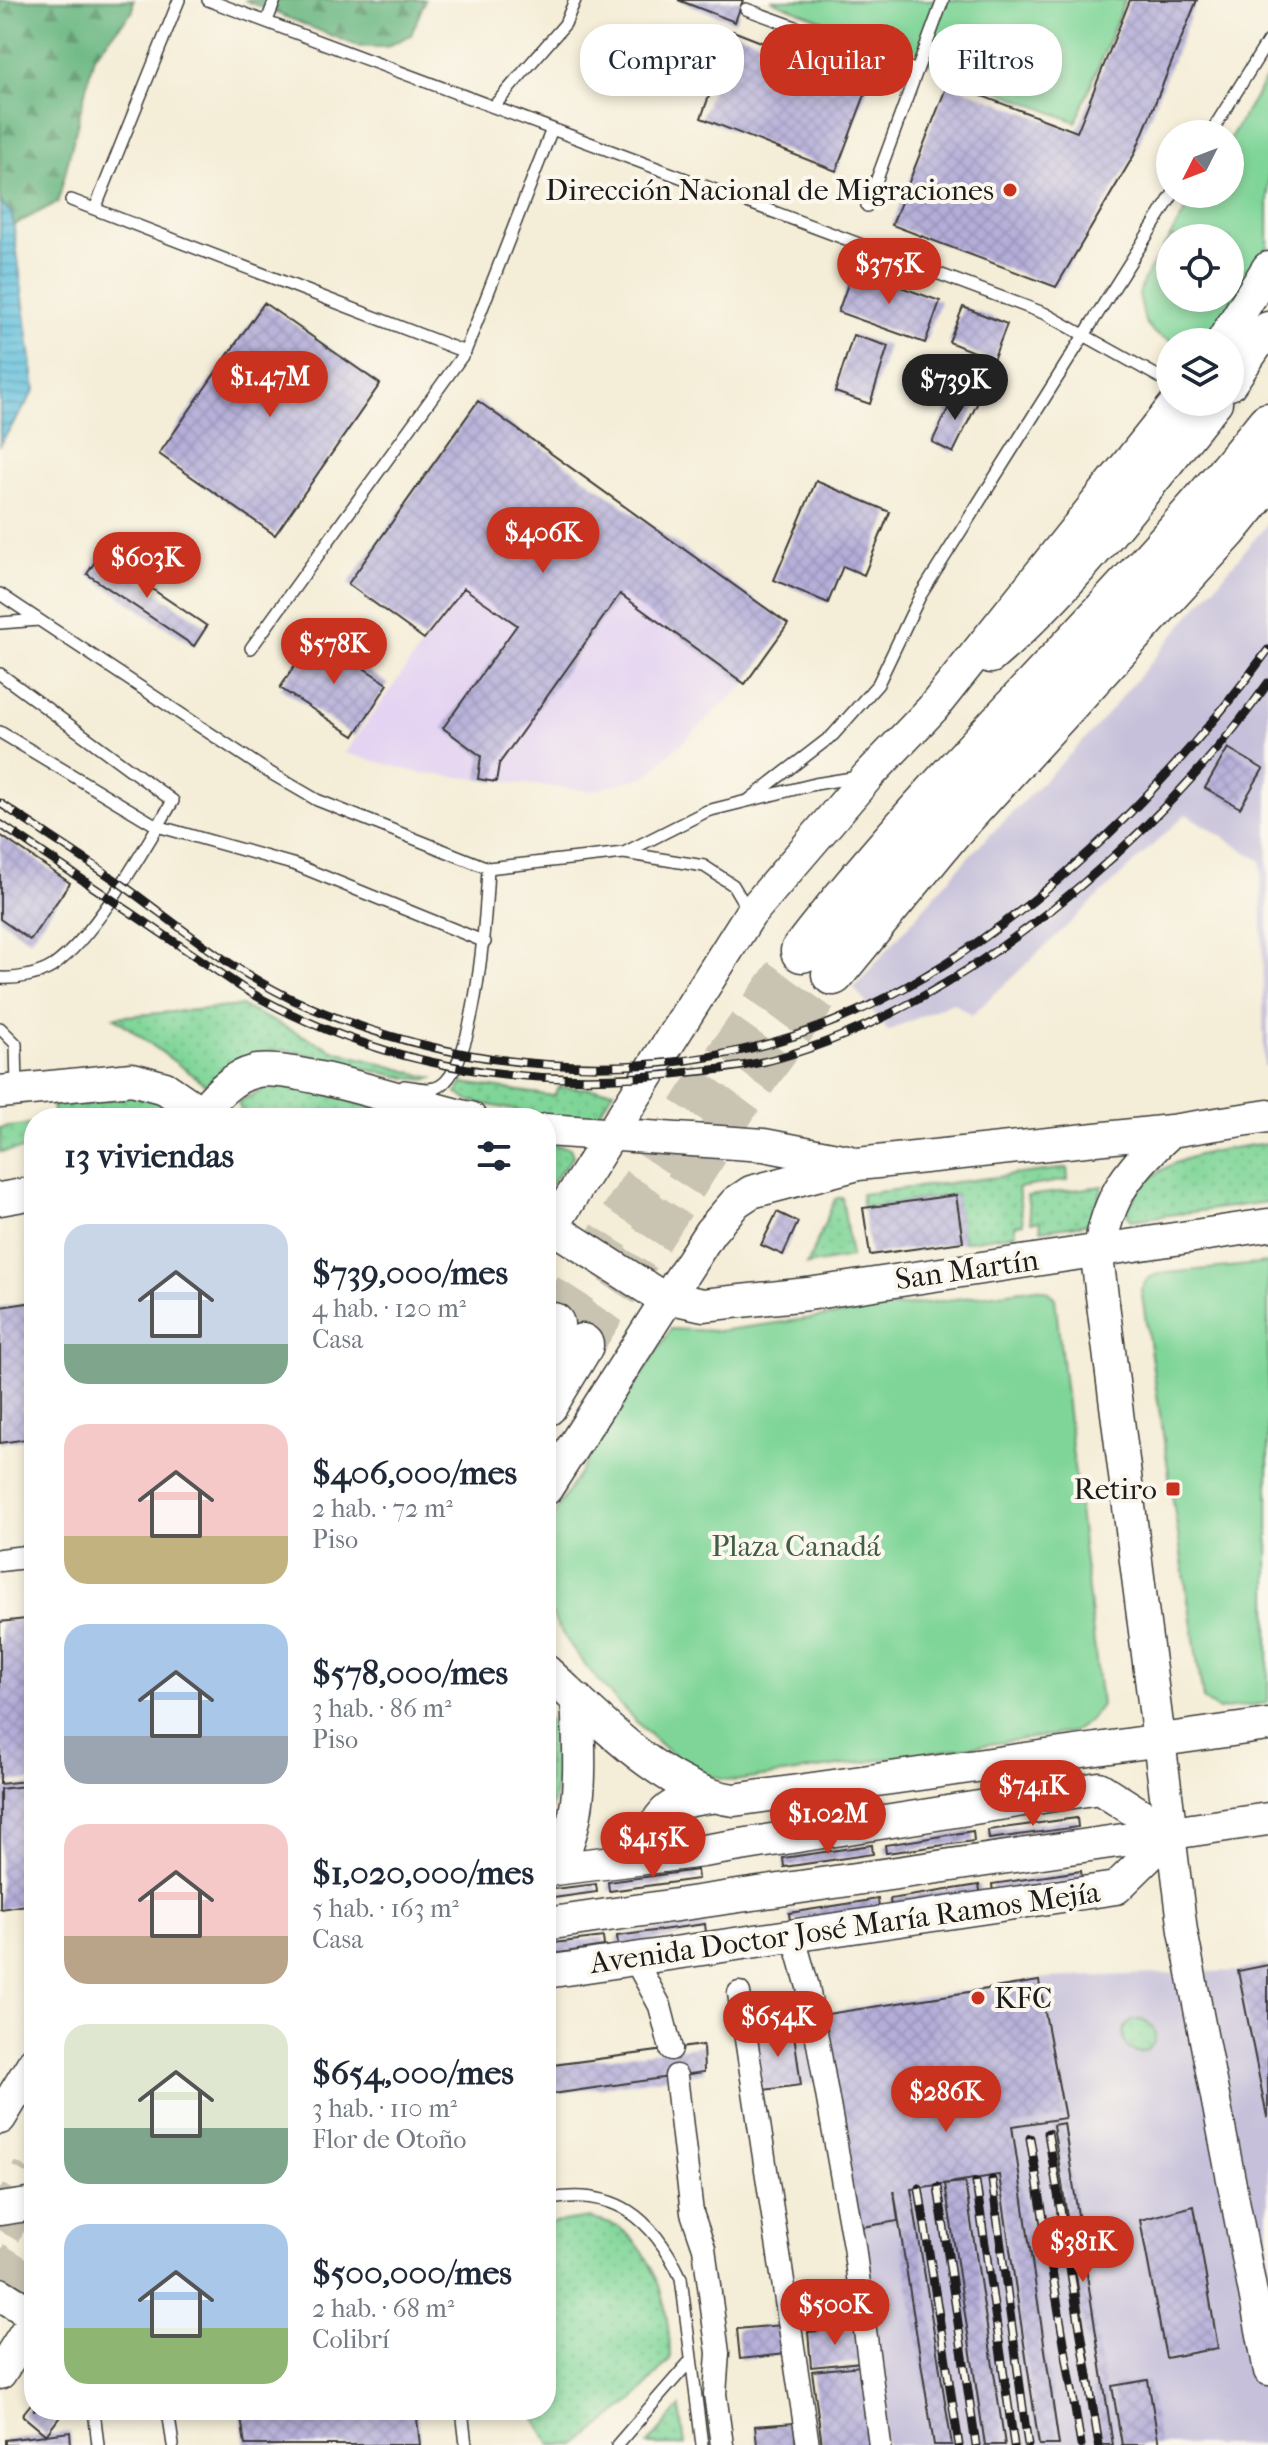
<!DOCTYPE html>
<html lang="es">
<head>
<meta charset="utf-8">
<style>
  :root { --surface:#fff; --page:#f6f6f7; --text:#1f2937; --muted:#747a83; --accent:#c8321e }
  body { margin:0; font-family:"IM FELL French Canon",serif; background:var(--page); color:var(--text); height:100vh; display:flex; flex-direction:column; font-size:30px; white-space:nowrap }
  * { box-sizing:border-box; margin:0 }
  p { font-size:26px; color:var(--muted) }
  .icon { flex:none; width:44px; height:44px; fill:none; stroke:currentColor; stroke-width:2; stroke-linecap:round; stroke-linejoin:round }
  .map { position:relative; flex:1; overflow:hidden }
  .side { position:absolute; left:24px; top:1108px; width:532px; height:1312px; display:flex; flex-direction:column; background:var(--surface); border-radius:32px; box-shadow:0 4px 12px #0003 }
  .side>* { flex:none }
  .top-card { position:absolute; left:580px; top:24px; width:568px; height:72px; display:flex; gap:16px }
  .needle { width:52px; rotate:228deg }
  .buttons { position:absolute; left:1156px; top:120px; display:grid; gap:16px }
  .buttons a { display:grid; place-items:center; width:88px; height:88px; border-radius:50%; background:var(--surface); box-shadow:0 4px 12px #0003; font-size:40px }
  .price { position:absolute; translate:-50% -68px; padding:0 18px; border-radius:28px; background:var(--accent); color:#fff; font-size:26px; line-height:52px; filter:drop-shadow(0 2px 4px #0008) }
  .price::after { content:''; position:absolute; left:50%; top:48px; width:24px; height:18px; margin-left:-12px; background:inherit; clip-path:polygon(0 0,100% 0,50% 100%) }
  .price.selected { background:#222; color:#fff }
  ul { padding:0; list-style:none }
  li { display:flex; align-items:center; gap:24px; height:200px; padding:0 40px }
  li span { display:grid; place-items:center; flex:none; width:224px; height:160px; border-radius:24px; color:#555 }
  li>.icon { margin-inline-start:auto }
  span .icon { width:96px; height:96px; fill:#fffc; stroke-width:1 }
  li b { font-size:34px }
  h2 { display:flex; justify-content:space-between; align-items:center; height:96px; padding:0 40px; font-size:34px }
  .tag { padding:0 28px; border-radius:32px; background:var(--surface); box-shadow:0 4px 12px #0003; font-size:28px; line-height:72px }
  .tag.selected { background:var(--accent); color:#fff }
  .map>svg:first-child { display:block }
  .built { fill:#e4d3f2 }
  .railway { fill:#c6c0da }
  .grass { fill:url(#grass-dots); stroke:#4e785a; stroke-width:2 }
  .forest { fill:url(#forest-firs); stroke:#42694e; stroke-width:2 }
  .park { fill:#7fd598; stroke:#4e785a; stroke-width:2; fill-rule:evenodd }
  .water { fill:url(#water-rules); stroke:#3d6e7c; stroke-width:2 }
  .building { fill:url(#building-cross-hatch) }
  .lines { fill:none; stroke-linecap:round; stroke-linejoin:round }
  .motorway-tunnel { stroke:#c9c3b2; stroke-width:42; stroke-dasharray:42 21; stroke-linecap:butt }
  .service-casing { stroke:#3c3b38; stroke-width:14 }
  .minor-casing { stroke:#3c3b38; stroke-width:25 }
  .tertiary-casing { stroke:#3c3b38; stroke-width:31 }
  .secondary-casing { stroke:#3c3b38; stroke-width:35 }
  .motorway-casing { stroke:#3c3b38; stroke-width:45 }
  .service { stroke:#fff; stroke-width:11 }
  .minor { stroke:#fff; stroke-width:22 }
  .tertiary { stroke:#fff; stroke-width:28 }
  .secondary { stroke:#fff; stroke-width:32 }
  .motorway { stroke:#fff; stroke-width:42 }
  .rail-casing { stroke:#1c1c1c; stroke-width:9 }
  .rail { stroke:#fbf7ec; stroke-width:6; stroke-dasharray:18; stroke-linecap:butt }
  .poi-dot { fill:#c8321e; stroke:#fbf7ec; stroke-width:3 }
  .labels { text-anchor:middle; dominant-baseline:central; stroke-width:8; stroke-linejoin:round; paint-order:stroke }
  .poi-label { font-size:30px; fill:#1c1c1c; stroke:#fbf7ec; text-anchor:end }
  .street-label { font-size:30px; fill:#1c1c1c; stroke:#fbf7ec }
  .park-label { font-size:30px; fill:#3f5d47; stroke:#fbf7ec }
</style>
</head>
<body>
<div class="map">
<svg width="1268" height="2445" viewBox="0 0 1268 2445">
  <defs>
    <pattern id="grass-dots" width="8" height="8" patternUnits="userSpaceOnUse" patternTransform="scale(2)"><rect width="8" height="8" fill="#7fd598"/><path d="M2 2h.1M6 6h.1" fill="none" stroke="#6db682" stroke-width="1.8" stroke-linecap="round"/></pattern>
    <pattern id="forest-firs" width="22" height="20" patternUnits="userSpaceOnUse" patternTransform="scale(2)"><rect width="22" height="20" fill="#67b680"/><path d="M5 1l3.5 6h-7zM16 11l3.5 6h-7z" fill="#549368"/></pattern>
    <pattern id="water-rules" width="6" height="5" patternUnits="userSpaceOnUse" patternTransform="scale(2)"><rect width="6" height="5" fill="#5ebfdc"/><path d="M0 2.5h6" fill="none" stroke="#4d9ab2"/></pattern>
    <pattern id="building-cross-hatch" width="8" height="8" patternUnits="userSpaceOnUse" patternTransform="scale(2)"><rect width="8" height="8" fill="#b4add9"/><path d="M0 0l8 8M0 8l8-8" fill="none" stroke="#9a94ba"/></pattern>
  </defs>
  <rect width="100%" height="100%" fill="#fbf7ec"/>
  <filter id="ink" filterUnits="userSpaceOnUse"><feTurbulence type="fractalNoise" baseFrequency=".0125" numOctaves="2"/><feDisplacementMap in="SourceGraphic" scale="16" xChannelSelector="R" yChannelSelector="G"/><feConvolveMatrix kernelMatrix="1 2 1 2 8 2 1 2 1" color-interpolation-filters="sRGB"/></filter>
  <filter id="wash" filterUnits="userSpaceOnUse"><feTurbulence type="fractalNoise" baseFrequency=".006" numOctaves="4" result="noise"/><feDisplacementMap in="SourceGraphic" scale="32" xChannelSelector="R" yChannelSelector="G"/><feGaussianBlur stdDeviation="1.8" result="paint"/><feColorMatrix in="noise" values="0 0 0 0 0 0 0 0 0 0 0 0 0 0 0 0 0 1.4 0 .05"/><feComposite in="paint" operator="in"/></filter>
  <g filter="url(#wash)">
    <rect width="100%" height="100%" fill="#f4edd7"/>
    <!-- built -->
    <path class="built" d="M 557,458 L 788,624 L 745,684 L 646,776 L 592,791 L 420,773 L 345,753 Z"/>
    <!-- railway -->
    <path class="railway" d="M 1268,523 L 1268,1066 L 1264,1067 L 1261,861 L 1186,814 L 972,1015 L 952,1002 L 888,1031 L 854,988 L 969,856 L 1092,732 Z
      M 1268,1965 L 1268,2445 L 886,2445 L 830,2080 L 761,2093 L 749,2017 L 818,2013 L 1045,1978 L 1238,1971 Z"/>
    <!-- grass -->
    <path class="grass" d="M 241,1006 L 335,1051 L 433,1078 C 419,1087 310,1052 282,1050 C 247,1048 233,1073 205,1084 L 114,1017 Z
      M 463,1083 L 554,1096 L 559,1087 L 614,1090 L 597,1116 L 575,1122 L 469,1101 L 457,1093 Z
      M 272,1085 L 289,1085 L 419,1118 L 244,1117 L 238,1102 Z
      M 137,1093 C 152,1094 167,1103 171,1118 L 54,1118 L 52,1103 Z
      M 34,1124 L 34,1171 L 28,1172 L 24,1149 L 0,1152 L 0,1128 Z
      M 546,1143 L 570,1148 L 573,1156 L 546,1190 Z
      M 1268,1143 L 1268,1202 L 1131,1220 L 1127,1214 C 1145,1155 1217,1150 1268,1143 Z
      M 1067,1168 L 1068,1180 L 1018,1188 L 1023,1223 L 1015,1225 L 1016,1234 L 963,1242 L 955,1195 L 863,1208 L 861,1194 Z
      M 1103,1186 L 1091,1223 L 1041,1230 L 1040,1221 L 1031,1222 L 1027,1196 Z
      M 842,1197 L 851,1257 L 807,1265 L 835,1199 Z
      M 546,1716 C 571,1741 556,1794 546,1824 Z
      M1123 2036a16 16 0 1 1 32 0a16 16 0 1 1-32 0Z
      M 590,2218 C 599,2221 612,2223 620,2228 C 659,2257 670,2314 670,2359 L 634,2400 L 576,2445 L 551,2445 L 530,2410 L 546,2410 L 546,2224 Z
      M 680,2407 L 685,2445 L 647,2445 Z"/>
    <!-- forest -->
    <path class="forest" d="M 0,0 L 133,0 L 133,11 L 94,56 L 58,202 L 14,225 L 0,208 Z
      M 244,0 L 425,0 L 411,35 L 386,47 L 360,47 Z"/>
    <!-- park -->
    <path class="park" d="M 771,0 L 1125,0 L 1076,122 Z
      M 1268,76 L 1268,246 L 1218,328 L 1196,342 L 1173,342 L 1154,333 L 1145,322 L 1139,295 L 1143,281 L 1196,194 L 1230,194 L 1230,138 ZM 1170,238 L 1230,238 L 1230,298 L 1170,298 Z
      M 1268,1263 L 1268,1703 L 1219,1710 L 1203,1699 L 1141,1289 L 1148,1278 L 1158,1274 Z
      M 1037,1288 L 1047,1291 L 1055,1298 L 1101,1705 L 1090,1720 L 1073,1732 L 735,1781 C 718,1780 704,1775 689,1766 C 653,1746 565,1650 551,1612 C 539,1580 547,1540 556,1510 L 671,1329 L 718,1331 Z"/>
    <!-- water -->
    <path class="water" d="M 0,201 L 12,214 L 35,390 L 0,444 Z"/>
    <g id="blocks">
      <!-- building -->
      <path class="building" d="M 678,0 L 743,0 L 735,22 Z
        M 1130,0 L 1197,0 L 1134,155 L 1056,287 L 892,225 L 948,83 L 1077,132 Z
        M 733,31 L 869,84 L 836,171 L 701,118 Z
        M 853,270 L 940,301 L 925,343 L 838,312 Z
        M 264,303 L 380,384 L 275,535 L 159,454 Z
        M 963,307 L 1007,324 L 993,360 L 949,342 Z
        M 853,335 L 888,346 L 870,404 L 835,392 Z
        M 956,392 L 978,402 L 953,453 L 932,442 Z
        M 478,401 L 788,624 L 745,684 L 620,594 L 499,764 L 496,782 L 478,779 L 481,756 L 443,728 L 517,625 L 464,588 L 424,639 L 348,584 Z
        M 816,481 L 890,512 L 864,575 L 843,566 L 828,603 L 774,580 Z
        M 100,554 L 207,626 L 194,646 L 87,574 Z
        M 314,636 L 388,684 L 354,736 L 280,688 Z
        M 1228,748 L 1263,769 L 1240,808 L 1205,788 Z
        M 0,835 L 70,883 L 30,940 L 0,919 Z
        M 956,1195 L 963,1242 L 870,1255 L 863,1208 Z
        M 777,1212 L 798,1222 L 783,1255 L 761,1245 Z
        M 34,1302 L 34,1438 L 0,1443 L 0,1307 Z
        M 34,1618 L 34,1780 L 0,1784 L 0,1622 Z
        M 34,1785 L 34,1904 L 0,1909 L 0,1789 Z
        M 1077,1818 L 1078,1827 L 989,1839 L 988,1830 Z
        M 973,1831 L 974,1841 L 886,1853 L 885,1845 Z
        M 872,1845 L 873,1854 L 784,1867 L 783,1858 Z
        M 697,1870 L 698,1879 L 609,1891 L 608,1882 Z
        M 1081,1871 L 1082,1880 L 993,1893 L 992,1884 Z
        M 596,1884 L 597,1892 L 546,1899 L 546,1890 Z
        M 979,1885 L 981,1895 L 891,1908 L 890,1899 Z
        M 878,1899 L 879,1909 L 790,1921 L 789,1913 Z
        M 705,1924 L 706,1933 L 618,1945 L 617,1936 Z
        M 603,1937 L 604,1946 L 546,1955 L 546,1944 Z
        M 1268,1965 L 1268,2116 L 1267,2117 L 1238,1971 Z
        M 1039,1981 L 1065,2118 L 1012,2126 L 1059,2445 L 1039,2445 L 999,2175 L 911,2189 L 952,2445 L 934,2445 L 894,2191 L 898,2221 L 856,2228 L 821,2015 Z
        M 793,2027 L 801,2085 L 764,2090 L 755,2033 Z
        M 703,2045 L 704,2072 L 546,2095 L 546,2066 Z
        M 1064,2123 L 1096,2334 L 1113,2445 L 1102,2445 L 1053,2125 Z
        M 965,2182 L 1005,2445 L 985,2445 L 945,2184 Z
        M 1194,2206 L 1218,2348 L 1166,2358 L 1140,2220 Z
        M 783,2325 L 786,2354 L 740,2359 L 737,2329 Z
        M 859,2328 L 862,2362 L 811,2367 L 808,2332 Z
        M 861,2366 L 876,2445 L 822,2445 L 812,2371 Z
        M 1148,2380 L 1159,2445 L 1122,2445 L 1112,2386 Z
        M 34,2400 L 34,2410 L 65,2410 L 46,2435 L 22,2415 Z
        M 240,2410 L 416,2410 L 420,2445 L 245,2445 Z
        M 794,2423 L 796,2445 L 757,2445 L 755,2426 Z
        M 70,2432 L 71,2445 L 5,2445 L 5,2440 Z"/>
    </g>
  </g>
  <g filter="url(#ink)">
    <use href="#blocks" fill-opacity="0" stroke="#3c3b38" stroke-width="2"/>
    <g class="lines">
      <!-- motorway-tunnel -->
      <path class="motorway-tunnel" d="M 553,1324 L 698,1097 L 802,951
        M 582,1345 L 738,1104 L 833,974
        M 0,2231 L 34,2172
        M 0,2291 L 34,2235"/>
      <!-- service casing -->
      <g class="service-casing">
        <path id="service" d="M 208,0 L 1046,314 L 1170,383
          M 746,9 L 917,71
          M 267,21 L 275,0
          M 493,107 L 565,24 L 575,0
          M 1210,134 L 1268,41
          M 71,200 L 465,352
          M 867,206 L 943,0
          M 95,209 L 179,0
          M 0,594 L 39,620
          M 0,623 L 39,620 L 267,771 L 317,800 L 488,868 L 624,853 L 707,811 L 815,784 L 858,777
          M 251,648 L 465,352 L 552,129
          M 0,674 L 173,801 C 145,847 96,936 53,966 C 39,975 17,979 0,978
          M 0,732 L 157,826 L 296,865 L 485,942
          M 750,799 L 833,735 L 878,684 L 920,596 L 1173,194
          M 624,853 L 704,866 L 733,885 L 749,912
          M 0,1028 L 16,1044 L 17,1088
          M 404,1086 C 415,1087 430,1092 440,1086 C 477,1064 486,910 488,868
          M 546,2200 C 615,2186 653,2218 681,2278 L 702,2445
          M 94,2410 L 98,2445
          M 168,2410 L 173,2445
          M 462,2410 L 466,2445
          M 617,2445 L 691,2360"/>
      </g>
      <!-- minor casing -->
      <g class="minor-casing">
        <path id="minor" d="M 0,1560 L 34,1556
          M 793,1934 L 808,1987 L 854,2246 L 880,2445
          M 634,1958 L 660,2006 L 671,2049
          M 739,1993 L 808,2445
          M 676,2076 L 692,2213 L 704,2248 L 718,2353 L 715,2394 L 722,2445"/>
      </g>
      <!-- tertiary casing -->
      <g class="tertiary-casing">
        <path id="tertiary" d="M 1171,1834 L 1183,1931 L 1268,2371"/>
      </g>
      <!-- secondary casing -->
      <g class="secondary-casing">
        <path id="secondary" d="M 1222,342 L 1268,268
          M 1230,384 L 1268,328
          M 991,657 C 1078,582 1144,491 1216,402
          M 0,1092 L 132,1079 L 165,1088 L 209,1118
          M 196,1118 C 212,1100 229,1078 253,1072 C 288,1061 425,1109 470,1118
          M 546,1130 L 764,1145 L 847,1161
          M 1171,1131 C 1125,1173 1104,1202 1098,1265 L 1171,1834
          M 0,1199 L 34,1193
          M 546,1223 L 658,1295 L 703,1305 L 808,1294 L 1268,1225
          M 546,1237 L 750,914 L 868,776 L 932,709 L 1177,402
          M 546,1489 L 710,1232 L 736,1202 L 751,1192 L 858,1164 L 1171,1131 L 1268,1116
          M 546,1671 C 598,1718 663,1791 734,1800 L 1268,1725
          M 664,1856 L 653,1830 C 666,1802 682,1801 711,1797
          M 556,1869 C 585,1816 580,1758 577,1699
          M 546,1870 L 703,1851 L 1099,1788 L 1171,1834
          M 546,1924 L 1268,1819
          M 546,1972 L 1116,1888 L 1171,1834
          M 0,2118 L 34,2062
          M 0,2209 L 34,2204
          M 0,2294 L 34,2315
          M 0,2373 L 34,2319"/>
      </g>
      <!-- motorway casing -->
      <g class="motorway-casing">
        <path id="motorway" d="M 802,951 C 946,765 1122,608 1268,424
          M 833,974 L 952,829 L 1226,530 L 1268,478
          M 546,1336 L 553,1324
          M 546,1405 L 582,1345"/>
      </g>
      <!-- service -->
      <use href="#service" class="service"/>
      <!-- minor -->
      <use href="#minor" class="minor"/>
      <!-- tertiary -->
      <use href="#tertiary" class="tertiary"/>
      <!-- secondary -->
      <use href="#secondary" class="secondary"/>
      <!-- motorway -->
      <use href="#motorway" class="motorway"/>
      <!-- rail casing -->
      <g class="rail-casing">
        <path id="rail" d="M 0,803 C 41,831 83,857 124,886 C 182,928 238,976 305,1005 C 457,1071 635,1087 794,1036 C 985,974 1152,808 1268,650
          M 0,824 L 241,987 C 375,1067 529,1091 682,1073 C 713,1070 747,1067 778,1058 C 964,1006 1158,839 1268,683
          M 1048,2133 L 1099,2445
          M 1030,2138 L 1081,2445
          M 992,2180 L 1028,2445
          M 976,2182 L 1014,2445
          M 938,2187 L 976,2445
          M 919,2188 L 959,2445"/>
      </g>
      <!-- rail -->
      <use href="#rail" class="rail"/>
    </g>
  </g>
  <!-- markers -->
  <g class="poi-dot">
    <circle cx="1010" cy="190" r="8"/>
    <rect x="1165" y="1481" width="16" height="16" rx="4"/>
    <circle cx="978" cy="1998" r="8"/>
  </g>
  <g class="labels">
    <!-- poi labels -->
    <g class="poi-label">
      <text x="994" y="190">Dirección Nacional de Migraciones</text>
      <text x="1157" y="1489">Retiro</text>
      <text x="994" y="1998" text-anchor="start">KFC</text>
    </g>
    <!-- street labels -->
    <g class="street-label">
      <text transform="translate(967 1270) rotate(-8)">San Martín</text>
      <text transform="translate(845 1928) rotate(-8)">Avenida Doctor José María Ramos Mejía</text>
    </g>
    <!-- park labels -->
    <g class="park-label">
      <text x="796" y="1546">Plaza Canadá</text>
    </g>
  </g>
</svg>
<div class="buttons">
<a><svg class="needle" viewBox="-14 -14 28 28"><path d="M0-13l5 13h-10z" fill="#e53935"/><path d="M0 13l5-13h-10z" fill="#747a83"/></svg></a>
<a><svg class="icon" aria-label="locate" viewBox="0 0 24 24"><circle cx="12" cy="12" r="6"/><path d="M12 2v4M12 18v4M2 12h4M18 12h4"/></svg></a>
<a><svg class="icon" aria-label="layers" viewBox="0 0 24 24"><path d="M12 4l9 5-9 5-9-5zM3 14l9 5 9-5"/></svg></a>
</div>
<b class="price" style="left:889px;top:306px">$375K</b>
<b class="price" style="left:270px;top:419px">$1.47M</b>
<b class="price selected" style="left:955px;top:422px">$739K</b>
<b class="price" style="left:543px;top:575px">$406K</b>
<b class="price" style="left:147px;top:600px">$603K</b>
<b class="price" style="left:334px;top:686px">$578K</b>
<b class="price" style="left:1033px;top:1828px">$741K</b>
<b class="price" style="left:828px;top:1856px">$1.02M</b>
<b class="price" style="left:653px;top:1880px">$415K</b>
<b class="price" style="left:778px;top:2059px">$654K</b>
<b class="price" style="left:946px;top:2134px">$286K</b>
<b class="price" style="left:1083px;top:2284px">$381K</b>
<b class="price" style="left:835px;top:2347px">$500K</b>
<div class="top-card">
<a class="tag">Comprar</a>
<a class="tag selected">Alquilar</a>
<a class="tag">Filtros</a>
</div>
<section class="side">
<h2>13 viviendas<svg class="icon" aria-label="filters" viewBox="0 0 24 24"><path d="M4 7h16M4 17h16"/><circle cx="9" cy="7" r="2"/><circle cx="15" cy="17" r="2"/></svg></h2>
<ul>
<li><span style="background:linear-gradient(#c9d6e8 75%,#7fa58c 0)"><svg class="icon" aria-label="home" viewBox="0 0 24 24"><path d="M3 11l9-7 9 7M6 9v11h12V9"/></svg></span><div><b>$739,000/mes</b><p>4 hab. · 120 m²</p><p>Casa</p></div></li>
<li><span style="background:linear-gradient(#f6c9c9 70%,#c2b280 0)"><svg class="icon" aria-label="home" viewBox="0 0 24 24"><path d="M3 11l9-7 9 7M6 9v11h12V9"/></svg></span><div><b>$406,000/mes</b><p>2 hab. · 72 m²</p><p>Piso</p></div></li>
<li><span style="background:linear-gradient(#a9c7e8 70%,#9aa5b1 0)"><svg class="icon" aria-label="home" viewBox="0 0 24 24"><path d="M3 11l9-7 9 7M6 9v11h12V9"/></svg></span><div><b>$578,000/mes</b><p>3 hab. · 86 m²</p><p>Piso</p></div></li>
<li><span style="background:linear-gradient(#f6c9c9 70%,#b9a48a 0)"><svg class="icon" aria-label="home" viewBox="0 0 24 24"><path d="M3 11l9-7 9 7M6 9v11h12V9"/></svg></span><div><b>$1,020,000/mes</b><p>5 hab. · 163 m²</p><p>Casa</p></div></li>
<li><span style="background:linear-gradient(#dfe7d0 65%,#7fa58c 0)"><svg class="icon" aria-label="home" viewBox="0 0 24 24"><path d="M3 11l9-7 9 7M6 9v11h12V9"/></svg></span><div><b>$654,000/mes</b><p>3 hab. · 110 m²</p><p>Flor de Otoño</p></div></li>
<li><span style="background:linear-gradient(#a9c7e8 65%,#8fb573 0)"><svg class="icon" aria-label="home" viewBox="0 0 24 24"><path d="M3 11l9-7 9 7M6 9v11h12V9"/></svg></span><div><b>$500,000/mes</b><p>2 hab. · 68 m²</p><p>Colibrí</p></div></li>
</ul>
</section>
</div>
</body>
</html>
